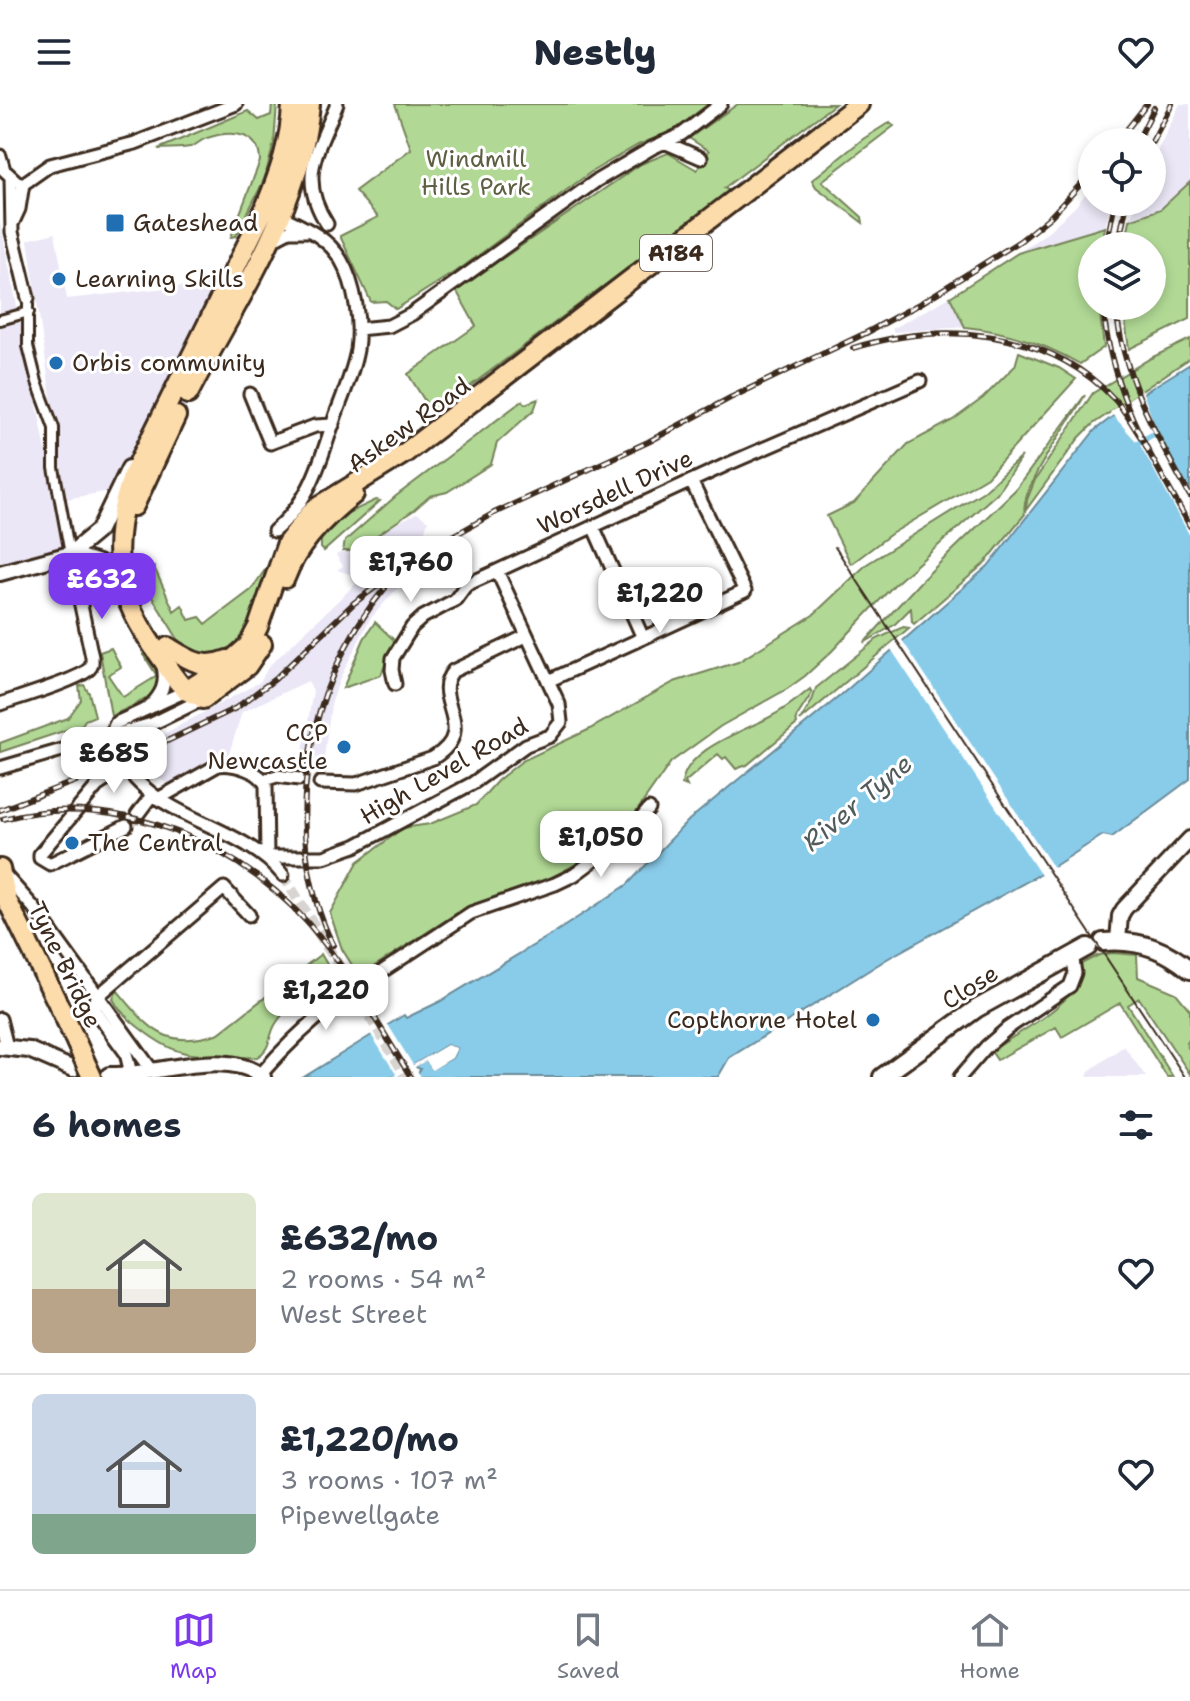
<!DOCTYPE html>
<html lang="en">
<head>
<meta charset="utf-8">
<style>
  :root { --surface:#fff; --page:#f2f2f3; --text:#1f2937; --muted:#747a83; --line:#e0e1e3; --accent:#7c3aed }
  body { margin:0; font-family:"Shantell Sans",sans-serif; background:var(--page); color:var(--text); height:100vh; display:flex; flex-direction:column; font-size:30px; white-space:nowrap }
  * { box-sizing:border-box; margin:0 }
  p { font-size:26px; color:var(--muted) }
  .icon { flex:none; width:44px; height:44px; fill:none; stroke:currentColor; stroke-width:2; stroke-linecap:round; stroke-linejoin:round }
  .map { position:relative; height:973px; overflow:hidden }
  .drawer { display:flex; flex-direction:column; background:var(--surface); flex:1 }
  .drawer>* { flex:none }
  .controls { position:absolute; left:1078px; top:24px; display:grid; gap:16px }
  .controls a { display:grid; place-items:center; width:88px; height:88px; border-radius:50%; background:var(--surface); box-shadow:0 4px 12px #0003; font-size:40px }
  .price { position:absolute; translate:-50% -68px; padding:0 18px; border-radius:16px; background:#fff; color:#222; font-size:26px; line-height:52px; filter:drop-shadow(0 2px 4px #0008) }
  .price::after { content:''; position:absolute; left:50%; top:48px; width:24px; height:18px; margin-left:-12px; background:inherit; clip-path:polygon(0 0,100% 0,50% 100%) }
  .price.selected { background:var(--accent); color:#fff }
  ul { padding:0; list-style:none }
  li { display:flex; align-items:center; gap:24px; height:200px; padding:0 32px }
  li+li { border-top:2px solid var(--line) }
  li span { display:grid; place-items:center; flex:none; width:224px; height:160px; border-radius:12px; color:#555 }
  li>.icon { margin-inline-start:auto }
  span .icon { width:96px; height:96px; fill:#fffc; stroke-width:1 }
  li b { font-size:34px }
  h2 { display:flex; justify-content:space-between; align-items:center; height:96px; padding:0 32px; font-size:34px }
  header { display:flex; justify-content:space-between; align-items:center; height:104px; padding:0 32px; background:var(--surface); font-size:36px; font-weight:800 }
  .dock { display:flex; justify-content:space-around; align-items:center; height:112px; border-top:2px solid var(--line); background:var(--surface); font-size:22px; color:var(--muted) }
  .dock a { display:grid; justify-items:center; gap:4px }
  .dock .selected { color:var(--accent) }
  .map>svg:first-child { display:block }
  .built { fill:#ebe7f6 }
  .green { fill:#b1d995; stroke:#76825a; stroke-width:2 }
  .water { fill:#89ccea; stroke:#6a8b98; stroke-width:2 }
  .pier { fill:#fff }
  .lines { fill:none; stroke-linecap:round; stroke-linejoin:round }
  .minor-tunnel { stroke:#d8d4d2; stroke-width:11; stroke-dasharray:11 5.5; stroke-linecap:butt }
  .pedestrian-casing { stroke:#3b2a1e; stroke-width:14 }
  .minor-casing { stroke:#3b2a1e; stroke-width:17 }
  .tertiary-casing { stroke:#3b2a1e; stroke-width:20 }
  .secondary-casing { stroke:#3b2a1e; stroke-width:22 }
  .trunk-casing { stroke:#3b2a1e; stroke-width:24 }
  .pedestrian { stroke:#fff; stroke-width:8 }
  .minor { stroke:#fff; stroke-width:11 }
  .tertiary { stroke:#fff; stroke-width:14 }
  .secondary { stroke:#fff; stroke-width:16 }
  .trunk { stroke:#fddcac; stroke-width:18 }
  .tram { stroke:#3b2a1e; stroke-width:2 }
  .rail-casing { stroke:#3b2a1e; stroke-width:6 }
  .rail { stroke:#fff; stroke-width:3; stroke-dasharray:9; stroke-linecap:butt }
  .trunk-bridge-casing { stroke:#3b2a1e; stroke-width:24; stroke-linecap:butt }
  .trunk-bridge { stroke:#fddcac; stroke-width:18 }
  .poi-dot { fill:#1f6fb2; stroke:#fff; stroke-width:3 }
  .labels { text-anchor:middle; dominant-baseline:central; stroke-width:6; stroke-linejoin:round; paint-order:stroke }
  .shield { fill:#fff; stroke:#766a62; stroke-width:2 }
  .shield-label { font-size:22px; font-weight:bold; fill:#3b2a1e }
  .park-label { font-size:24px; fill:#5e5f42; stroke:#fff }
  .poi-label { font-size:24px; fill:#3b2a1e; stroke:#fff; text-anchor:start }
  .street-label { font-size:24px; fill:#3b2a1e; stroke:#fff }
  .water-label { font-size:26px; font-style:italic; fill:#525b5b; stroke:#fff }
</style>
</head>
<body>
<header><svg class="icon" aria-label="menu" viewBox="0 0 24 24"><path d="M4 6h16M4 12h16M4 18h16"/></svg>Nestly<svg class="icon" aria-label="heart" viewBox="0 0 24 24"><path d="M12 20l-8-8c-3-5 5-10 8-4 3-6 11-1 8 4z"/></svg></header>
<div class="map">
<svg width="1190" height="973" viewBox="0 0 1190 973">
  <rect width="100%" height="100%" fill="#fff"/>
  <filter id="ink" filterUnits="userSpaceOnUse"><feTurbulence type="fractalNoise" baseFrequency=".0125" numOctaves="2"/><feDisplacementMap in="SourceGraphic" scale="16" xChannelSelector="R" yChannelSelector="G"/><feConvolveMatrix kernelMatrix="1 2 1 2 8 2 1 2 1" color-interpolation-filters="sRGB"/></filter>
  <g filter="url(#ink)">
    <!-- built -->
    <path class="built" d="M 1180,0 L 1190,0 L 1190,78 L 1161,105 L 1130,116 L 1137,98 L 1152,98 L 1152,58 Z
      M 1092,82 L 1092,98 L 1111,98 L 1105,123 L 1018,149 L 1045,130 L 1075,103 Z
      M 0,118 L 66,445 L 0,463 Z
      M 55,129 L 67,195 L 220,178 L 175,337 L 153,379 L 66,395 L 28,136 Z
      M 950,193 L 965,223 L 894,228 L 892,225 Z
      M 417,409 L 428,417 L 412,468 L 370,515 L 340,574 L 331,601 L 322,669 L 300,665 L 313,587 L 308,577 L 242,608 L 228,653 L 169,681 L 143,663 L 138,655 L 149,638 L 260,578 L 269,562 L 362,474 L 337,466 L 343,462 L 336,451 Z
      M 1124,942 L 1146,973 L 1087,973 L 1089,967 Z"/>
    <!-- green -->
    <path class="green" d="M 272,0 L 277,0 L 274,39 L 264,76 L 236,132 L 231,133 L 260,57 C 259,27 230,26 207,34 C 200,36 196,42 190,43 C 180,45 168,44 158,45 L 248,7 L 259,16 L 271,11 Z
      M 395,0 L 712,0 L 678,25 L 638,41 L 591,68 L 464,162 L 396,205 L 386,197 L 371,198 L 340,132 L 378,113 L 355,87 L 411,45 Z
      M 738,0 L 835,0 L 724,84 L 730,87 L 433,310 L 408,270 L 476,222 L 456,186 L 641,60 L 668,49 L 697,66 L 709,47 L 689,34 Z
      M 890,18 L 894,22 L 822,77 L 862,113 L 863,119 L 816,83 L 812,76 L 863,35 Z
      M 1190,78 L 1190,215 L 1129,245 L 1123,202 L 1152,202 L 1152,142 L 1125,142 L 1130,116 L 1161,105 Z
      M 1105,123 L 1101,142 L 1092,142 L 1092,202 L 1099,202 L 1104,243 L 1080,260 C 1044,239 1006,227 965,223 L 950,193 L 1018,149 Z
      M 1190,235 L 1190,254 L 1093,320 L 1079,334 L 1026,406 L 1027,396 L 1035,376 L 1093,289 L 1151,254 Z
      M 1019,248 L 1059,264 L 1076,275 L 987,373 L 891,430 L 851,460 L 827,412 L 854,399 L 908,340 L 953,316 L 983,294 L 1015,262 Z
      M 1085,291 C 1071,317 1018,384 1025,410 L 985,459 L 914,520 L 912,518 L 911,504 L 894,521 L 864,539 L 920,478 L 1016,385 Z
      M 538,295 L 534,306 L 497,339 L 491,360 L 447,388 L 430,392 L 414,406 L 354,447 L 343,447 L 345,437 L 396,392 L 522,297 L 525,300 Z
      M 1022,352 L 997,389 L 894,481 L 832,547 L 805,572 L 787,585 L 721,622 L 671,658 L 634,711 L 611,735 L 582,757 L 552,773 L 468,802 L 359,872 L 342,845 L 330,809 L 358,758 L 403,724 L 430,720 L 476,701 L 498,676 L 522,657 L 588,626 L 674,578 L 738,558 L 813,511 L 867,460 L 984,387 Z
      M 376,396 L 380,397 L 324,447 L 321,444 L 321,433 L 346,410 Z
      M 276,450 L 248,525 L 240,540 L 225,552 L 195,551 L 181,540 L 152,493 L 144,467 L 154,463 L 174,507 L 182,501 L 189,516 L 200,513 L 206,520 L 251,486 Z
      M 375,518 L 395,537 L 381,571 L 343,584 L 364,535 Z
      M 903,523 L 909,524 L 800,617 L 812,597 L 816,584 L 877,535 Z
      M 111,544 L 121,563 L 108,571 L 123,593 L 157,572 L 143,550 L 146,547 C 150,553 158,561 160,568 C 166,592 126,604 111,612 L 100,548 Z
      M 84,581 L 89,589 L 95,612 L 85,616 L 82,621 L 0,648 L 0,639 L 68,614 L 81,596 L 79,582 Z
      M 810,585 L 812,589 L 796,614 L 797,620 L 747,661 L 736,665 L 726,653 L 723,655 L 718,650 L 685,678 L 687,682 L 682,680 C 685,646 741,628 768,614 C 784,606 797,596 810,585 Z
      M 1113,849 L 1137,851 L 1138,873 L 1176,889 L 1190,906 L 1190,935 L 1186,939 L 1190,947 L 1190,970 L 1139,894 L 1128,901 L 1173,973 L 1167,973 L 1120,899 L 1062,933 L 1056,923 L 997,956 L 991,947 C 1016,930 1057,909 1074,885 C 1079,878 1080,869 1081,860 L 1099,851 Z
      M 321,850 L 332,869 C 313,885 288,899 275,921 C 268,934 271,945 257,953 C 242,954 195,952 182,948 C 161,943 122,914 113,895 L 117,886 C 148,923 165,948 219,929 Z"/>
    <!-- water -->
    <path class="water" d="M 1190,260 L 1190,675 L 1112,733 L 1103,731 L 1053,763 L 887,855 L 729,954 L 718,973 L 414,973 L 421,965 L 415,963 L 398,973 L 426,956 L 432,965 L 452,954 L 457,944 L 447,941 L 393,973 L 304,973 L 404,911 L 406,914 L 439,898 L 554,829 L 627,781 L 689,716 L 841,591 L 988,462 L 1095,326 L 1145,288 Z"/>
    <!-- pier -->
    <path class="pier" d="M 1142,286 L 1156,325 L 1136,337 L 1110,308 Z
      M 1158,331 L 1190,387 L 1190,432 L 1140,341 Z
      M 900,533 L 1055,766 L 1042,773 L 889,542 Z
      M 387,919 L 413,961 L 447,941 L 457,944 L 452,954 L 432,966 L 426,957 L 415,963 L 421,973 L 410,973 L 411,970 L 393,973 L 396,970 L 370,929 Z"/>
    <g class="lines">
      <!-- minor-tunnel -->
      <path class="minor-tunnel" d="M 299,675 L 320,679
        M 283,771 L 407,973"/>
      <!-- pedestrian casing -->
      <g class="pedestrian-casing">
        <path id="pedestrian" d="M 28,194 L 28,242 L 37,278 L 54,324 L 54,364 L 70,450
          M 0,216 L 29,208"/>
      </g>
      <!-- minor casing -->
      <g class="minor-casing">
        <path id="minor" d="M 664,38 L 701,54
          M 0,52 L 4,66 L 16,77
          M 11,74 L 12,128 L 28,194
          M 23,80 L 50,61 L 135,39 L 236,0
          M 13,118 L 19,105 L 23,80
          M 327,120 C 297,73 318,47 337,0
          M 270,137 L 289,127 L 306,127
          M 358,225 L 389,222 L 412,210 L 596,77 L 652,44 L 682,30 L 721,0
          M 250,290 L 270,339 L 315,322 L 333,321
          M 274,427 C 312,396 321,354 336,310 C 344,289 353,268 357,246 C 361,218 355,180 341,156 C 327,132 301,122 277,110
          M 77,482 L 94,468 L 110,470
          M 643,534 L 745,487 L 691,377
          M 548,577 L 643,534 L 593,422
          M 395,580 L 392,566 L 393,554 L 412,523 L 423,513 L 455,496 L 466,481 L 497,467
          M 186,587 L 116,619 C 111,628 113,633 116,642 C 140,715 239,716 283,771
          M 0,600 C 17,594 79,576 89,565 C 93,561 92,559 92,553 L 70,450
          M 149,603 C 162,590 167,580 163,562
          M 124,663 L 128,646 L 150,622
          M 0,664 L 152,620 L 203,595
          M 124,664 L 97,682 L 40,750 L 40,754 L 50,760 L 126,722
          M 264,676 L 277,672 L 299,675
          M 320,679 L 356,680 L 433,654 C 481,625 429,595 453,567 L 526,532
          M 158,695 L 218,661 C 233,659 262,667 266,682 L 267,753
          M 137,711 L 152,691
          M 267,753 L 324,753 L 355,742 L 473,679 L 526,641 L 550,632 L 561,618 L 559,600 L 497,467 L 728,360 L 920,277
          M 2,768 L 34,804 L 151,965
          M 363,880 L 471,809 L 555,780 L 574,771 L 624,734 L 649,705
          M 0,915 L 7,943
          M 131,970 L 126,949 L 95,907 L 93,900 L 98,892 L 224,784 L 249,811
          M 261,970 C 287,940 314,914 347,891
          M 960,973 L 986,943 L 1008,924 L 1070,882 L 1075,869 L 1072,850"/>
      </g>
      <!-- tertiary casing -->
      <g class="tertiary-casing">
        <path id="tertiary" d="M 70,450 L 99,426 L 129,364
          M 0,469 L 70,450 L 98,459 L 122,484
          M 1118,837 L 1120,812 L 1124,805 L 1190,735
          M 0,943 L 29,946 L 73,965
          M 109,971 C 152,973 225,942 263,973"/>
      </g>
      <!-- secondary casing -->
      <g class="secondary-casing">
        <path id="secondary" d="M 1103,838 C 1136,835 1165,844 1190,866
          M 882,973 L 976,905 L 1088,843"/>
      </g>
      <!-- trunk casing -->
      <g class="trunk-casing">
        <path id="trunk" d="M 188,290 C 235,198 301,106 310,0
          M 134,402 L 176,312
          M 285,474 C 297,441 327,411 354,390
          M 168,543 C 189,556 203,566 227,556
          M 186,587 L 225,562 L 248,542 L 258,523 L 287,439 L 313,406 L 405,349 L 859,0
          M 195,591 C 180,585 171,568 162,555 C 114,490 107,446 133,370 L 265,104 C 279,70 291,37 292,0
          M 203,595 L 247,562 L 262,540
          M 0,765 L 7,796 L 66,916"/>
      </g>
      <!-- pedestrian -->
      <use href="#pedestrian" class="pedestrian"/>
      <!-- minor -->
      <use href="#minor" class="minor"/>
      <!-- tertiary -->
      <use href="#tertiary" class="tertiary"/>
      <!-- secondary -->
      <use href="#secondary" class="secondary"/>
      <!-- trunk -->
      <use href="#trunk" class="trunk"/>
      <!-- tram -->
      <path class="tram" d="M 835,443 L 1185,973"/>
      <!-- rail casing -->
      <g class="rail-casing">
        <path id="rail" d="M 1117,38 L 1147,0
          M 1137,38 L 1154,4
          M 1152,38 L 1172,0
          M 1106,142 L 1115,98
          M 1118,142 L 1127,98
          M 1103,202 C 1111,291 1148,346 1190,422
          M 1116,202 C 1122,273 1156,331 1190,392
          M 853,244 C 942,217 1047,224 1114,295 C 1125,306 1133,322 1142,335
          M 0,706 L 115,662 L 236,604 L 275,575 L 354,499 L 416,453 L 494,409 L 648,338 L 730,294 L 866,229 L 921,199 L 1020,137 L 1051,112 L 1092,68
          M 3,715 C 119,684 249,742 321,835 C 355,878 382,927 411,973
          M 333,841 C 278,728 306,578 385,484"/>
      </g>
      <!-- rail -->
      <use href="#rail" class="rail"/>
      <!-- trunk-bridge casing -->
      <g class="trunk-bridge-casing">
        <path id="trunk-bridge" d="M 66,916 L 92,973"/>
      </g>
      <!-- trunk-bridge -->
      <use href="#trunk-bridge" class="trunk-bridge"/>
    </g>
  </g>
  <!-- markers -->
  <g class="poi-dot">
    <rect x="105" y="109" width="20" height="20" rx="4"/>
    <circle cx="59" cy="175" r="8"/>
    <circle cx="56" cy="259" r="8"/>
    <circle cx="344" cy="643" r="8"/>
    <circle cx="72" cy="739" r="8"/>
    <circle cx="873" cy="916" r="8"/>
  </g>
  <g class="labels">
    <!-- shield labels -->
    <rect class="shield" x="640" y="131" width="72" height="36" rx="6"/>
    <g class="shield-label">
      <text x="676" y="149">A184</text>
    </g>
    <!-- park labels -->
    <g class="park-label">
      <text x="476" y="55">Windmill<tspan x="476" dy="28">Hills Park</tspan></text>
    </g>
    <!-- poi labels -->
    <g class="poi-label">
      <text x="133" y="119">Gateshead</text>
      <text x="75" y="175">Learning Skills</text>
      <text x="72" y="259">Orbis community</text>
      <text x="328" y="629" text-anchor="end">CCP<tspan x="328" dy="28">Newcastle</tspan></text>
      <text x="88" y="739">The Central</text>
      <text x="857" y="916" text-anchor="end">Copthorne Hotel</text>
    </g>
    <!-- street labels -->
    <g class="street-label">
      <text transform="translate(409 321) rotate(-36)">Askew Road</text>
      <text transform="translate(615 388) rotate(-25)">Worsdell Drive</text>
      <text transform="translate(444 667) rotate(-30)">High Level Road</text>
      <text transform="translate(65 861) rotate(64)">Tyne Bridge</text>
      <text transform="translate(970 883) rotate(-32)">Close</text>
    </g>
    <!-- water labels -->
    <g class="water-label">
      <text transform="translate(857 698) rotate(-40)">River Tyne</text>
    </g>
  </g>
</svg>
<div class="controls">
<a><svg class="icon" aria-label="locate" viewBox="0 0 24 24"><circle cx="12" cy="12" r="6"/><path d="M12 2v4M12 18v4M2 12h4M18 12h4"/></svg></a>
<a><svg class="icon" aria-label="layers" viewBox="0 0 24 24"><path d="M12 4l9 5-9 5-9-5zM3 14l9 5 9-5"/></svg></a>
</div>
<b class="price" style="left:411px;top:500px">£1,760</b>
<b class="price selected" style="left:102px;top:517px">£632</b>
<b class="price" style="left:660px;top:531px">£1,220</b>
<b class="price" style="left:114px;top:691px">£685</b>
<b class="price" style="left:601px;top:775px">£1,050</b>
<b class="price" style="left:326px;top:928px">£1,220</b>
</div>
<section class="drawer">
<h2>6 homes<svg class="icon" aria-label="filters" viewBox="0 0 24 24"><path d="M4 7h16M4 17h16"/><circle cx="9" cy="7" r="2"/><circle cx="15" cy="17" r="2"/></svg></h2>
<ul>
<li><span style="background:linear-gradient(#dfe7d0 60%,#b9a48a 0)"><svg class="icon" aria-label="home" viewBox="0 0 24 24"><path d="M3 11l9-7 9 7M6 9v11h12V9"/></svg></span><div><b>£632/mo</b><p>2 rooms · 54 m²</p><p>West Street</p></div><svg class="icon" aria-label="heart" viewBox="0 0 24 24"><path d="M12 20l-8-8c-3-5 5-10 8-4 3-6 11-1 8 4z"/></svg></li>
<li><span style="background:linear-gradient(#c9d6e8 75%,#7fa58c 0)"><svg class="icon" aria-label="home" viewBox="0 0 24 24"><path d="M3 11l9-7 9 7M6 9v11h12V9"/></svg></span><div><b>£1,220/mo</b><p>3 rooms · 107 m²</p><p>Pipewellgate</p></div><svg class="icon" aria-label="heart" viewBox="0 0 24 24"><path d="M12 20l-8-8c-3-5 5-10 8-4 3-6 11-1 8 4z"/></svg></li>
</ul>
</section>
<nav class="dock">
<a class="selected"><svg class="icon" aria-label="map" viewBox="0 0 24 24"><path d="M3 6l6-2 6 2 6-2v14l-6 2-6-2-6 2zM9 4v14M15 6v14"/></svg>Map</a>
<a><svg class="icon" aria-label="saved" viewBox="0 0 24 24"><path d="M7 4h10v16l-5-4-5 4z"/></svg>Saved</a>
<a><svg class="icon" aria-label="home" viewBox="0 0 24 24"><path d="M3 11l9-7 9 7M6 9v11h12V9"/></svg>Home</a>
</nav>
</body>
</html>
